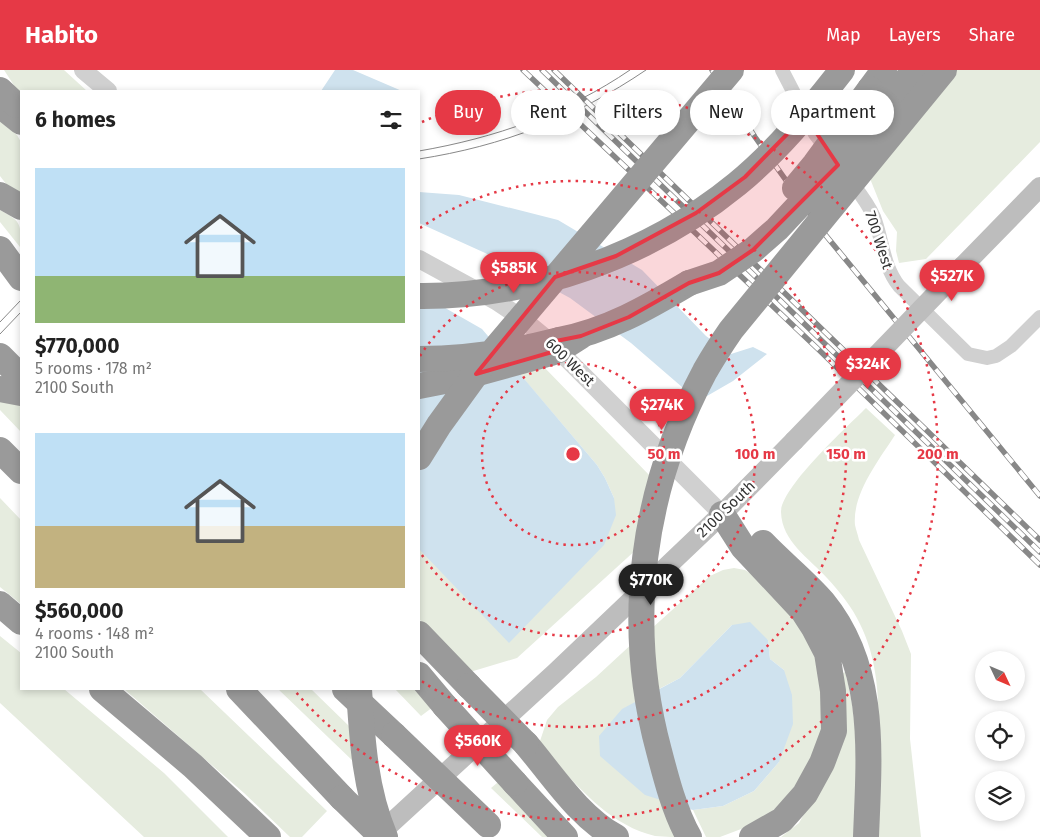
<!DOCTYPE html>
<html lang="en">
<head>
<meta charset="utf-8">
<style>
  :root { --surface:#fff; --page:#f6f6f6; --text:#222; --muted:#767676; --accent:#e63946 }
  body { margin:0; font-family:"Fira Sans",sans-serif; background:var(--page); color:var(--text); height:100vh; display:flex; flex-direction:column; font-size:19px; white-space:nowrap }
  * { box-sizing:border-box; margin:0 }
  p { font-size:16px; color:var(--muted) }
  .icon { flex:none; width:28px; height:28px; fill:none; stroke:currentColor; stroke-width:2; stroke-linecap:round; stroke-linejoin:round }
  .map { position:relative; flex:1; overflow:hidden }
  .details { position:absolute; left:20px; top:20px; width:400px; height:600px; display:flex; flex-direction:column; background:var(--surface); border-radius:0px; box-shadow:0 2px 8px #0003 }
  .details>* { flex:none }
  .hud { position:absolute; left:435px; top:20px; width:475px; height:45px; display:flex; gap:10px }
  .needle { width:32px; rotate:134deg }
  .controls { position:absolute; left:975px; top:581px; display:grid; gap:10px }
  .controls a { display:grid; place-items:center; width:50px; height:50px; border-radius:50%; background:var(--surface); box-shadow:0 2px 8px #0003; font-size:25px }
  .price { position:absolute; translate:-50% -42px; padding:0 11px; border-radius:18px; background:var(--accent); color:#fff; font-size:16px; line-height:32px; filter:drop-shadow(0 1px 2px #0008) }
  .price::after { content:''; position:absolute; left:50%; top:30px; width:15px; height:11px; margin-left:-8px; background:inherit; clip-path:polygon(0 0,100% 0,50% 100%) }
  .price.on { background:#222; color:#fff }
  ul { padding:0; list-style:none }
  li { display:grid; align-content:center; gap:10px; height:265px; padding:0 15px }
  li span { display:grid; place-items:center; height:155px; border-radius:0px; color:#555 }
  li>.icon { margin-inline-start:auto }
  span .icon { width:90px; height:90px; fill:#fffc; stroke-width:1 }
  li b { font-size:21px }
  h2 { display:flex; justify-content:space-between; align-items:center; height:60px; padding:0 15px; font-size:21px }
  .tag { padding:0 18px; border-radius:22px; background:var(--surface); box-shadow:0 2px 8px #0003; font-size:18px; line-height:45px }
  .tag.on { background:var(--accent); color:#fff }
  header { display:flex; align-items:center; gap:30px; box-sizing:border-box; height:70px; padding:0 25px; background:var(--accent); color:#fff }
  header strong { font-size:24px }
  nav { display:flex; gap:28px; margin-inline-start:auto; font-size:18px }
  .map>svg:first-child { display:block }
  .green { fill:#e6ecdf }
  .water { fill:#cfe2ee }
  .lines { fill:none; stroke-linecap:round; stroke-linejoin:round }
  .minor { stroke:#d0d0d0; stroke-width:14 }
  .tertiary { stroke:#d0d0d0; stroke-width:18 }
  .secondary { stroke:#bdbdbd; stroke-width:20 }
  .motorway { stroke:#9a9a9a; stroke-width:26 }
  .tram { stroke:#888; stroke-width:1 }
  .rail-casing { stroke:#888; stroke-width:5.5 }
  .rail { stroke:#fff; stroke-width:4; stroke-dasharray:11; stroke-linecap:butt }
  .secondary-bridge { stroke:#bdbdbd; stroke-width:20 }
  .motorway-bridge { stroke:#9a9a9a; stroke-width:26 }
  .marked { fill:#e63946; fill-opacity:0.2; stroke:#e63946; stroke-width:4; stroke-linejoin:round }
  .ring { fill:none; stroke:#e63946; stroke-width:2.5; stroke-dasharray:2.5 5 }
  .labels { text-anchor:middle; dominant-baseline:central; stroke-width:5; stroke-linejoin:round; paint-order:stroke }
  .street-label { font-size:15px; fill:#333; stroke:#fff }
  .centre { fill:#e63946; stroke:#fff; stroke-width:2.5 }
  .ring-label { font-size:15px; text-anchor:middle; font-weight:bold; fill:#e63946; stroke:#fff; stroke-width:5; stroke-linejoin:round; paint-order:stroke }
</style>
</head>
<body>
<header>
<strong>Habito</strong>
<nav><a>Map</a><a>Layers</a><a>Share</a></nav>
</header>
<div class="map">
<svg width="1040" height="767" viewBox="0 0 1040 767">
  <rect width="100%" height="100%" fill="#fff"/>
  <!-- green -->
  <path class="green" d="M 4,0 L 64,0 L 87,21 L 21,21 L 21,26 Z
    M 953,0 L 1040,0 L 1040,72 L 926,189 L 899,193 L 896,181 L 897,162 L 883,141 L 869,106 Z
    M 0,51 L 17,65 L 21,72 L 21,124 L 10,119 L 0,106 Z
    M 0,140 C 20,151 21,152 21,176 L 20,177 L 0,152 Z
    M 542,295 L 652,408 L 638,478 L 517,588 L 470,602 L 419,549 L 419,478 L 614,428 L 605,408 L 597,395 L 518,302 Z
    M 0,328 L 21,332 L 21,362 L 0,340 Z
    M 866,338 L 895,365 C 879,390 852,424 855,455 C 856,460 858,465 859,470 L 902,561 L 911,584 L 910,669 L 921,767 L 876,767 C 877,741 877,714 878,688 C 879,642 881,596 860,554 C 852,537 840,522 827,508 C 809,488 782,472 781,442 C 781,417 847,357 866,338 Z
    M 0,428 L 21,450 L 21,534 L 0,517 Z
    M 734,498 L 745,500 L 753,505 L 793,544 L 816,580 L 825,653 L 809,697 L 784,731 L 764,748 L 749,756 L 720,767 L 706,767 L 693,740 L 723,736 L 754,721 L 779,692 L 784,600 L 770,589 L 768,570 L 732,555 L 680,608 L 657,620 L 651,559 L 710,506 L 723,500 Z
    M 0,566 L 21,583 L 21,619 L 64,619 L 164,703 L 228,767 L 144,767 L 0,633 Z
    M 635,571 L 671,733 L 686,767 C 676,767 665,767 655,766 C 605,754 573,710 539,674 L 547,650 L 558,637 L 596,607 Z
    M 845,602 C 860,655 857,712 859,767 L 781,767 L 799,753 L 824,708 L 840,605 Z
    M 124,619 L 200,619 L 327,741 L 302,767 L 290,767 L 244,723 Z
    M 278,619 L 311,619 L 350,657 L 355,693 Z
    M 395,619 L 419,619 L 437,634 L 421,646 Z
    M 503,708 L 556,767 L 542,767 L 491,718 Z"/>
  <!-- water -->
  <path class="water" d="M 335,0 L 353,0 L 402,21 L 321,21 Z
    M 419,122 L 459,125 L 558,150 L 642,200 L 706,266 L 731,284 L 753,277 L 767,284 L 733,311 L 707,326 L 682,317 L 631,273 L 570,228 L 494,187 L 419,153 Z
    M 419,223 L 482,259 L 597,395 L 605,408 L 614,428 L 616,445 L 604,475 L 509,573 L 419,479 Z
    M 750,552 L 768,570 L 770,589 L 784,600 L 792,625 L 793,654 L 779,692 L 754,721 L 723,736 L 693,740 L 645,725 L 600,686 L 599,666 L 622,639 L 680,608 L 732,555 Z"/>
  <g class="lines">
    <!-- minor -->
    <path class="minor" d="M 782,0 L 815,64 L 828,81
      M 849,109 C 858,121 868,133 874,147 C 883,171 883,196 899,216 L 968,284 L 987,288 L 996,286 L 1011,276 L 1040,247"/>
    <!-- tertiary -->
    <path class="tertiary" d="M 83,0 L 108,21
      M 419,189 L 496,231 L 520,247 L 549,271 L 722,444"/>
    <!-- secondary -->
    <path class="secondary" d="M 963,196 L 1040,117
      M 376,767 L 556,602 L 722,444 L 794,371"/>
    <!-- motorway -->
    <path class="motorway" d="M 870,19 L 884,0
      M 886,34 L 915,0
      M 0,35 L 21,52
      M 0,179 L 21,208
      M 559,270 C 607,261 647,238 689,213
      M 0,286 L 21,307
      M 419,316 L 460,308 L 551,283
      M 0,319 L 21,323
      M 0,380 L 21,401
      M 722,444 L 743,477 L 803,541 L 814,558 L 827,583 L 833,621 L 834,661 L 822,693 L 805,724 L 782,750 L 752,767
      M 763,473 C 782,493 805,511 823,532 C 878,599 869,686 866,767
      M 0,534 L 21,552
      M 419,564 L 469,616
      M 419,605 L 445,636
      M 102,619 L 193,696 L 268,767
      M 239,619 L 342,728
      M 345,619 L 394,665
      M 526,674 C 553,706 579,747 616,767
      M 515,713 L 565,767"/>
    <!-- tram -->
    <path class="tram" d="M 419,81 C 495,68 567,43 630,0
      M 419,89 C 503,76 575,48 646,0
      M 0,252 L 21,230
      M 0,264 L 21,242"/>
    <!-- rail casing -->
    <g class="rail-casing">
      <path id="rail" d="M 523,0 L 818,279 L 1040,495
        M 542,0 L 1040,482
        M 554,0 L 1040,470
        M 712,0 L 755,67 L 823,162 L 1040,426"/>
    </g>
    <!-- rail -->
    <use href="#rail" class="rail"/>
    <!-- secondary-bridge -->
    <path class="secondary-bridge" d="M 794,371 L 963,196"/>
    <!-- motorway-bridge -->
    <path class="motorway-bridge" d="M 0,20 L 16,35
      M 795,118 L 815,94 L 870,19
      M 0,125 L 21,137
      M 689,213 L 719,203 L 753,180 L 777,159 L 849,82 L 886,34
      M 419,226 C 532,227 649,186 737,114 C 777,81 810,41 842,0
      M 559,280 L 581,266
      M 419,289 C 467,289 513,282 559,270
      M 419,387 L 439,355 L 489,286 L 731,0
      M 469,616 L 526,674
      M 359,619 C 362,669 365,720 385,767
      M 445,636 L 515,713
      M 394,665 L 488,755
      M 342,728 L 381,766
      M 689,767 C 675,743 666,708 659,681 C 624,552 642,419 705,301 C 713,287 722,273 731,260 L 944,0"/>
  </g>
  <!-- marked area -->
  <path class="marked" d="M 805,46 L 838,95 L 753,180 L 719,203 L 689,213 L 629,247 L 581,266 L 551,272 L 559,280 L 476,304 L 555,207 L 616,186 L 696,143 L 745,107 Z"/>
  <!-- distance rings -->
  <g class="ring">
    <circle cx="573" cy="384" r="91"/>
    <path d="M420 286A182 182 0 1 1 420 482"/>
    <path d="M420 158A273 273 0 1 1 420 610"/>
    <path d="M422 52A365 365 0 1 1 295 621"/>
  </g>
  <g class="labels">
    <!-- street labels -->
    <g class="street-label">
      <text transform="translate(879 170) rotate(72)">700 West</text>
      <text transform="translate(570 292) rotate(44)">600 West</text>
      <text transform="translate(726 439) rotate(-44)">2100 South</text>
    </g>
  </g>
  <circle cx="573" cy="384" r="8" class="centre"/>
  <g class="ring-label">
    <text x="664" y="389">50 m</text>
    <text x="755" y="389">100 m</text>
    <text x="846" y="389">150 m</text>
    <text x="938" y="389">200 m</text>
  </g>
</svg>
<div class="controls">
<a><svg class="needle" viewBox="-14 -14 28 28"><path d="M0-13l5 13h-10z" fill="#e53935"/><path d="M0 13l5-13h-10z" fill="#767676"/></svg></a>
<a><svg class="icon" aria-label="locate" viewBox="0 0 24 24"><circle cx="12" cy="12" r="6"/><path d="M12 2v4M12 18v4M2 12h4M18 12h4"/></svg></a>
<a><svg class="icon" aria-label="layers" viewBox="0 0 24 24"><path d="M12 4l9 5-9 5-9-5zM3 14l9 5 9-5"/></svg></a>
</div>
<b class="price" style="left:514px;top:224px">$585K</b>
<b class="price" style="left:952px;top:232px">$527K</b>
<b class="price" style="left:868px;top:320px">$324K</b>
<b class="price" style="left:662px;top:361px">$274K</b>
<b class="price on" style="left:651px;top:536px">$770K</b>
<b class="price" style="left:478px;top:697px">$560K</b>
<div class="hud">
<a class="tag on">Buy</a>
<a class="tag">Rent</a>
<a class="tag">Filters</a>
<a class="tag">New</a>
<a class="tag">Apartment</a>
</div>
<section class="details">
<h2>6 homes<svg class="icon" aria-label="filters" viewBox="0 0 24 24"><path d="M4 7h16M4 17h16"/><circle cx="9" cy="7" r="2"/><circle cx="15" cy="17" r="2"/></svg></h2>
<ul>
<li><span style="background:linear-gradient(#bfe0f5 70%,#8fb573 0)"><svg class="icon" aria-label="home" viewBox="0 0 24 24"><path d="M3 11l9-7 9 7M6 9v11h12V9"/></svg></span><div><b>$770,000</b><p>5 rooms · 178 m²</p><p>2100 South</p></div></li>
<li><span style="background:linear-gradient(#bfe0f5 60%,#c2b280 0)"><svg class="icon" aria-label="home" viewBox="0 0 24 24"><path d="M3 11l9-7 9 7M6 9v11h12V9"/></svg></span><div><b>$560,000</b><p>4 rooms · 148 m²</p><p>2100 South</p></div></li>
</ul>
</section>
</div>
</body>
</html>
